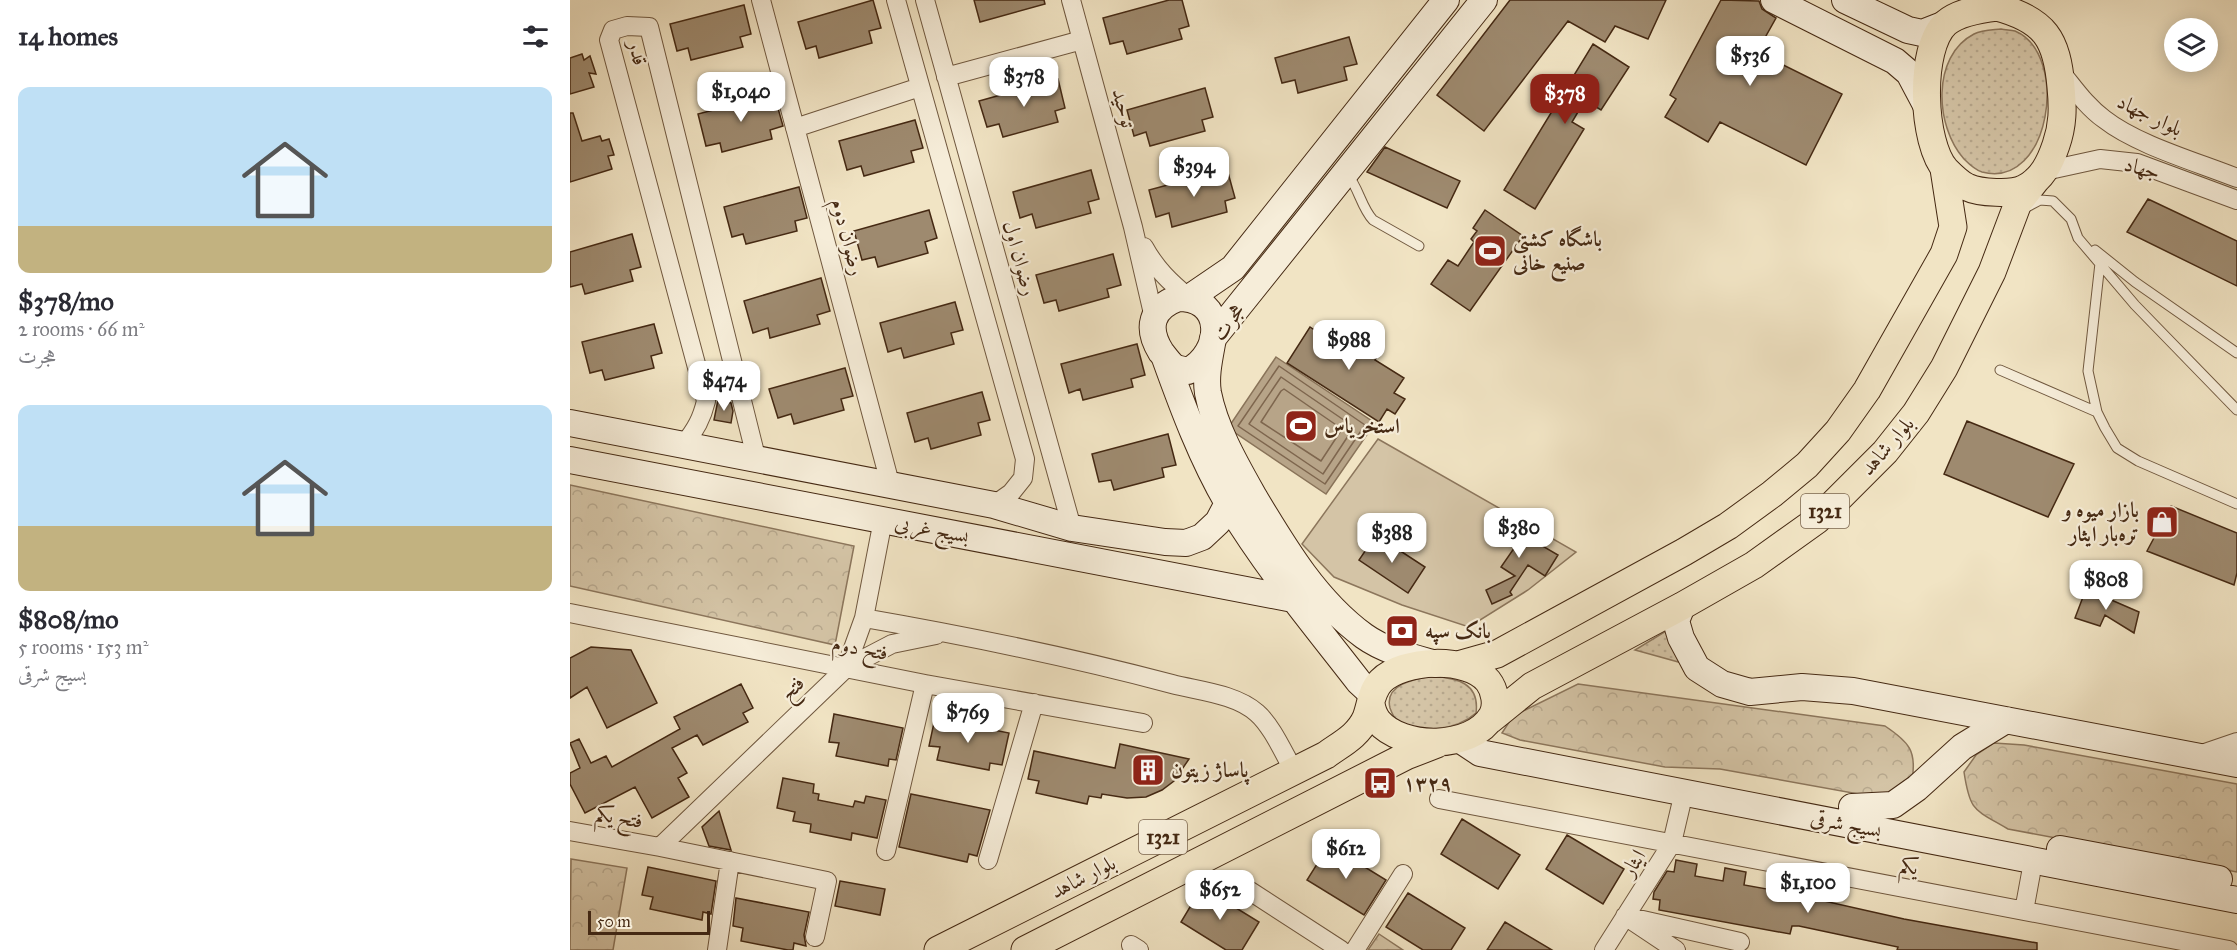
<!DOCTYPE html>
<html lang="en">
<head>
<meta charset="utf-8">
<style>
  :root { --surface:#fff; --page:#f7f7f7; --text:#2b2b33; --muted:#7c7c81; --accent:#8f2418 }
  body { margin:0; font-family:"IM FELL Great Primer",Amiri,serif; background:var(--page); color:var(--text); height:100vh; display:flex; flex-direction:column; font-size:22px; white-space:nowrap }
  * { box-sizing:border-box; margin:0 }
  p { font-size:20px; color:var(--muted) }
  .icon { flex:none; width:33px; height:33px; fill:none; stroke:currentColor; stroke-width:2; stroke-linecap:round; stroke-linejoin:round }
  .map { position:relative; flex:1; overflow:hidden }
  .details { display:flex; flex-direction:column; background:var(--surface); width:570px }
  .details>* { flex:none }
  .controls { position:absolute; left:1594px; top:18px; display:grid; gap:12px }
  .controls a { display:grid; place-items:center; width:54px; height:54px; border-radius:50%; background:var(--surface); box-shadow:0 3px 15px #0003; font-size:30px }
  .scale { position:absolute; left:18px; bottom:15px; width:122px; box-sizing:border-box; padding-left:6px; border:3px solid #452913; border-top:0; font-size:16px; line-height:21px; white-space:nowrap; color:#452913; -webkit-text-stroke:4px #f6edd9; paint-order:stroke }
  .price { position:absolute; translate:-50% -51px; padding:0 14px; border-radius:12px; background:#fff; color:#222; font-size:20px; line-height:39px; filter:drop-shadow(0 2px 3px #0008) }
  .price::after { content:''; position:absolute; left:50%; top:36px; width:18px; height:14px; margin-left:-9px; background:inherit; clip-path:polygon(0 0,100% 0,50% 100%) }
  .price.selected { background:var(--accent); color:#fff }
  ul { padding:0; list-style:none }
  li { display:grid; align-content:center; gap:12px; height:318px; padding:0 18px }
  li span { display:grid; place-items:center; height:186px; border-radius:12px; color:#555 }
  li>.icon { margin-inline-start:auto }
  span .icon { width:108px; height:108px; fill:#fffc; stroke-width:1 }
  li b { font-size:26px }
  h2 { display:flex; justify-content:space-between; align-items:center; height:72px; padding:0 18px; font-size:26px }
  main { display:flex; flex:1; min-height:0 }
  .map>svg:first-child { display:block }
  .grass { fill:url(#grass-dots); stroke:#8c765c; stroke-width:1.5 }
  .park { fill:url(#park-crowns); stroke:#8c765c; stroke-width:1.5 }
  .garden { fill:#d4c4a6; stroke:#8c765c; stroke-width:1.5 }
  .water { fill:#b7a488; stroke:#897359; stroke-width:1.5 }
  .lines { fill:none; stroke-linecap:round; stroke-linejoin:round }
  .shore { stroke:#7e664e; stroke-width:1.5 }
  .building { fill:#9e8a6f; stroke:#452913; stroke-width:1.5 }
  .lane-casing { stroke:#70583f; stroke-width:11 }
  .street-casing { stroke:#70583f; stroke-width:20 }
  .secondary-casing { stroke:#452913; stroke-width:28 }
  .primary-casing { stroke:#452913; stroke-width:29 }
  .lane { stroke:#f6edd9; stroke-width:9 }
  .street { stroke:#f6edd9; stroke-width:18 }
  .secondary { stroke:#f6edd9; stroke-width:26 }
  .primary { stroke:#f1e4c4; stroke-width:27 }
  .labels { text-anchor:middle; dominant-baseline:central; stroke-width:4.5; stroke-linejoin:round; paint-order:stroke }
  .shield { fill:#f6edd9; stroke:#7a644e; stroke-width:1.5 }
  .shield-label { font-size:20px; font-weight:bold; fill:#452913 }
  .street-label { font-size:21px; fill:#452913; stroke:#f6edd9 }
  .poi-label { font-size:21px; font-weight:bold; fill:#452913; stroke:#f6edd9; text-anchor:start }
</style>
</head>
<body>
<main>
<section class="details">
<h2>14 homes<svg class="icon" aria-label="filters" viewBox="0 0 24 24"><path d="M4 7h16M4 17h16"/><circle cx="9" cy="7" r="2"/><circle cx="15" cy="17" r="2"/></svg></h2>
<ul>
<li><span style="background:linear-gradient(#bfe0f5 75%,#c2b280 0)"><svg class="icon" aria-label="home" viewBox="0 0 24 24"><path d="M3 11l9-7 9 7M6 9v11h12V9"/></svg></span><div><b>$378/mo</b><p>2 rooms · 66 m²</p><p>هجرت</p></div></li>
<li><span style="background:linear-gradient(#bfe0f5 65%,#c2b280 0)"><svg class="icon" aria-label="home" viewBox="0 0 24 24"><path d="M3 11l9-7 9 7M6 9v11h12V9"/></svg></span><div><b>$808/mo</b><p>5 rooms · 153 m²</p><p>بسیج شرقی</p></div></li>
</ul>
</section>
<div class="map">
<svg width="1667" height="950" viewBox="0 0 1667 950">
  <defs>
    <pattern id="grass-dots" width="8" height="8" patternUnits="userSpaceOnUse" patternTransform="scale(1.5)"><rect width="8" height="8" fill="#d4c4a6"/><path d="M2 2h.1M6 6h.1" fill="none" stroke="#b7a88e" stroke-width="1.8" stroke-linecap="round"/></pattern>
    <pattern id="park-crowns" width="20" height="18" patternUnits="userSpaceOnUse" patternTransform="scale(1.5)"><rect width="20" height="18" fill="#d4c4a6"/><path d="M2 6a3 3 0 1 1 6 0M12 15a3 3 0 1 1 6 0" fill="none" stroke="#b7a88e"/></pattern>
  </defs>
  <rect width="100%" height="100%" fill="#f1e4c4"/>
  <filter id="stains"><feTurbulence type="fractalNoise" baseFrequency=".00333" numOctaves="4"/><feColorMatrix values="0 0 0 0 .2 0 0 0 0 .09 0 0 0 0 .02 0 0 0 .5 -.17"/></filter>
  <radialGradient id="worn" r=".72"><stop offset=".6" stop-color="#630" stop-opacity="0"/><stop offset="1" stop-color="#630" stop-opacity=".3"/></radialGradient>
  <!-- grass -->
  <path class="grass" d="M 1431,29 C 1435,30 1441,30 1445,31 C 1500,54 1481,190 1412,172 C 1405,170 1399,164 1394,159 C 1365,127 1361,56 1404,34 C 1412,30 1423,30 1431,29 Z
    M 1096,631 L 1112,663 L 1065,650 Z
    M 862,676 C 887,678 910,683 906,713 C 887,730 849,735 827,720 C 823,717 822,713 820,708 C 814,684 845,679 862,676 Z"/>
  <!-- park -->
  <path class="park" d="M 0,485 L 284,546 L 265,645 L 0,586 Z
    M 1008,684 L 1315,726 C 1339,742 1347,751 1342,780 L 1325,793 L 1305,797 L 1150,769 L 1095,767 L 950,740 L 932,733 L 943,716 Z
    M 1424,743 L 1454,745 L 1667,784 L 1667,872 L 1438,829 C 1404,809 1400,812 1394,772 L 1406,755 Z
    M 1,859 L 57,868 L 43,950 L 0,950 Z
    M 809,934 L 833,950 L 798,950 Z"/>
  <!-- garden -->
  <path class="garden" d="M 808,439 L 1006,552 L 958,590 L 899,627 L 832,605 L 764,577 L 732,544 Z"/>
  <!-- water -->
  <path class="water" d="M 706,357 L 805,423 L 756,494 L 658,428 Z"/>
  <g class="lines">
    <!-- shore -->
    <path class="shore" d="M 709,366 L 795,425 L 755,484 L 668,426 Z
      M 711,377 L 784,427 L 753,474 L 679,424 Z
      M 714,389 L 772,429 L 751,461 L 691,422 L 711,391 Z"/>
  </g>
  <!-- building -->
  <path class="building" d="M 303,0 L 311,28 L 299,31 L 302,43 L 249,58 L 246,46 L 236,49 L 228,22 Z
    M 404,0 L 474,0 L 475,4 L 410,22 Z
    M 599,0 L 612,0 L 619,26 L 609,29 L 612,39 L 557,54 L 553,41 L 540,44 L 533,18 Z
    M 940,0 L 1096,0 L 1078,39 L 1045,26 L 1035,42 L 998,21 L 914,131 L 867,95 Z
    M 1151,0 L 1189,1 L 1192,9 L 1206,18 L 1187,52 L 1272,94 L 1236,165 L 1150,122 L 1138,142 L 1095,117 L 1106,99 L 1100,95 Z
    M 174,5 L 181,34 L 170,37 L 173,47 L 121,60 L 118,48 L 107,51 L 100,24 Z
    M 779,37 L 787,64 L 774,67 L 777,80 L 728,93 L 725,80 L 712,83 L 705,58 Z
    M 1023,44 L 1059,67 L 1031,110 L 1015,100 L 1002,122 L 1014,129 L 965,209 L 934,190 Z
    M 12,54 L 14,60 L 20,56 L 26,74 L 19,73 L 24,87 L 0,94 L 0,58 Z
    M 488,79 L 495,108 L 485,111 L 488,122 L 433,137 L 429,124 L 417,127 L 409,101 Z
    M 635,88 L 643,117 L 632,120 L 635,131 L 580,146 L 576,132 L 564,136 L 557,110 Z
    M 204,94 L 213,126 L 200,130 L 202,139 L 152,152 L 150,143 L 136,146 L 128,114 Z
    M 0,113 L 3,113 L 12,141 L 30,136 L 32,141 L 39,139 L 44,155 L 38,156 L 42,169 L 0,182 Z
    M 345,120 L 353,148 L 341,151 L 344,162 L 294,176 L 291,166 L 277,170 L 269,141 Z
    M 815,147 L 890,181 L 877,208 L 797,172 Z
    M 657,169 L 665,198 L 655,201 L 657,212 L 602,227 L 599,213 L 586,217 L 579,190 Z
    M 521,170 L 529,199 L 518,202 L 521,213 L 466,228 L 462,214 L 450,218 L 443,192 Z
    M 229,187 L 237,218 L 225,221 L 227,231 L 176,244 L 173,234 L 162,237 L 154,207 Z
    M 1578,199 L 1667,241 L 1667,286 L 1557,232 Z
    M 359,210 L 367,238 L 355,242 L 358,253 L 308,267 L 305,257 L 292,260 L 284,231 Z
    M 915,210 L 953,236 L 900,311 L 861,284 L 878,260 L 888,266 L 904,242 L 901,239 L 907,231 L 903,228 Z
    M 62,234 L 71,267 L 60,270 L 63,281 L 15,294 L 12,284 L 0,287 L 0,252 Z
    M 543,254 L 551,285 L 537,289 L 539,297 L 489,311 L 486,300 L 474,303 L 466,275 Z
    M 251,278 L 260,311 L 247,315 L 250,324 L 200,338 L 198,328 L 183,333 L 174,301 Z
    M 385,302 L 393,330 L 381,333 L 384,344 L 334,358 L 331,348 L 318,352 L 310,323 Z
    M 84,324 L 92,353 L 81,356 L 84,368 L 35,380 L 32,370 L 20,373 L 12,342 Z
    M 751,324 L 777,341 L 782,334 L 810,352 L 805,360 L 834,378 L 824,393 L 835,399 L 825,414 L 817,409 L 809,422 L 717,363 L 740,327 L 746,331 Z
    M 567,344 L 575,375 L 561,379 L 563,387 L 513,400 L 510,389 L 499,393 L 491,364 Z
    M 275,368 L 283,396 L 271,399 L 274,410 L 224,424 L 221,414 L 208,418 L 199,389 Z
    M 412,392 L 420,420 L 408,423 L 411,435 L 361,449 L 358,438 L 345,442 L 337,413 Z
    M 148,400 L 161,403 L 163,411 L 161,423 L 144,420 Z
    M 1397,421 L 1504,464 L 1478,517 L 1374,474 Z
    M 598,434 L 606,465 L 592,468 L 594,477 L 544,490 L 541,480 L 529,482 L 522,454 Z
    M 1601,506 L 1667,533 L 1667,573 L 1664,585 L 1577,551 Z
    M 923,517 L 988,555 L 975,576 L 958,565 L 940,592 L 942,595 L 922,604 L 916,590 L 945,576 L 931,567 L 947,544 L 917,528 Z
    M 806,535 L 855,567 L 838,593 L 789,560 Z
    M 1516,589 L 1569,612 L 1564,633 L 1535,615 L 1530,626 L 1505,618 Z
    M 21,647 L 61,650 L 87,703 L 37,728 L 17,687 L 0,698 L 0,658 Z
    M 171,684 L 183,708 L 173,713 L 178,722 L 133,745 L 127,735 L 102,748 L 117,773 L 108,778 L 119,797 L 82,818 L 65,787 L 15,813 L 0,784 L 0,773 L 10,768 L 0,743 L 9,739 L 21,763 L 36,756 L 42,767 L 110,729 L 104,717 Z
    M 264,714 L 333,728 L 326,760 L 319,759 L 318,766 L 266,756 L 269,743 L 259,742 Z
    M 365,718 L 439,733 L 432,765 L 420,763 L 419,770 L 367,760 L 370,747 L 359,746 Z
    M 550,744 L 619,759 L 604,781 L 592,790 L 576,797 L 557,798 L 532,794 L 531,798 L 519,796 L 517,804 L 466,793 L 469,781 L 458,779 L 464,751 L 545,768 Z
    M 213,778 L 244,784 L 243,793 L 249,794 L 248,800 L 283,807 L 285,801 L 294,803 L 296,796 L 316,800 L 307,838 L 282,833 L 281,840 L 240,832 L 241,824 L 223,821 L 225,812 L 207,808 Z
    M 341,794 L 420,810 L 407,856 L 399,854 L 397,862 L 329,847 Z
    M 149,811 L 161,850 L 139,846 L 132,827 Z
    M 892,819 L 950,855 L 928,889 L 871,854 Z
    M 997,835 L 1054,869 L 1033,904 L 976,869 Z
    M 759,845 L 816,880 L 794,915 L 737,880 Z
    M 1106,860 L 1127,864 L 1125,876 L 1153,881 L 1155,868 L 1176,872 L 1174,885 L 1202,890 L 1204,878 L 1225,882 L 1223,894 L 1334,919 L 1467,943 L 1467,950 L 1327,950 L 1328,947 L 1229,926 L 1222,926 L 1220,934 L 1089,910 L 1090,900 L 1083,899 L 1084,892 L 1097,871 L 1104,872 Z
    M 78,867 L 146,881 L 141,914 L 133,912 L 132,920 L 80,909 L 83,897 L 72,895 Z
    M 270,881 L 315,889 L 310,915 L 265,906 Z
    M 632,887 L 689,922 L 672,950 L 656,950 L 611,922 Z
    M 838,893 L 895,928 L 881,950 L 853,950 L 816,927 Z
    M 166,898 L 239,912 L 234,935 L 236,946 L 224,943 L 223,950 L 218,950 L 171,941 L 173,928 L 163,926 Z
    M 935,922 L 982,950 L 917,950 Z"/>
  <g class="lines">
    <!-- lane casing -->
    <g class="lane-casing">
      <path id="lane" d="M 777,174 C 789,188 791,207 803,220 L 849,246
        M 1455,208 L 1470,200 L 1483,201 L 1501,219 L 1508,238 L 1565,305 L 1667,410
        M 1525,250 L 1565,282 L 1667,353
        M 1530,263 L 1518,371 L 1527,412 L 1535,428 L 1547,448 L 1568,461 L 1667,504
        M 1430,370 L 1527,412"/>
    </g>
    <!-- street casing -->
    <g class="street-casing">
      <path id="street" d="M 191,0 L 321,487
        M 326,0 L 455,459 L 453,478 L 441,493 L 424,505
        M 355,0 L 502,528
        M 501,0 L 563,227 L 584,318
        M 1490,71 C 1504,88 1516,106 1534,119 C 1567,145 1627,162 1667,178
        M 376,77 L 512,40
        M 225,128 L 350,87
        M 1475,171 L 1530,159 L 1567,163 L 1667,200
        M 574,247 C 586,269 600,282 619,298
        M 114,444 C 126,430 132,418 136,401 L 39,40 L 43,30 L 57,26 L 79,27 L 187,461
        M 0,613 L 355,684 L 573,723
        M 294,618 C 398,636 500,657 602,684 C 629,691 666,694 687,713 C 702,726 714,754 724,771
        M 276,668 L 322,644 L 366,635
        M 1626,756 L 1667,742
        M 869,799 L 1659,950
        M 0,831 L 90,847 L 257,881 L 245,937
        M 90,847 L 276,668 L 294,618 L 313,520
        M 316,851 L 355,684
        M 418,860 L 464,703
        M 680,891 L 771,950
        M 1454,911 L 1463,862
        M 1055,916 L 1170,942
        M 1064,922 L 1106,950
        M 561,945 L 569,950
        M 147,950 L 160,861
        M 785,950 L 833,874
        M 1034,950 L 1102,843 L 1114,792"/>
    </g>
    <!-- secondary casing -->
    <g class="secondary-casing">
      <path id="secondary" d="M 1204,0 L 1325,61 L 1339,73 L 1357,107
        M 1275,0 L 1338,30 L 1352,33 L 1375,24
        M 608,298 C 656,298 653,353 618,371 C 614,370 608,369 604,367 C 599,363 595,357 591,352 C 576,328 581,308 608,298 Z
        M 619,298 L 663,268 L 876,0
        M 595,358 C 613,408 632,459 659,505 C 697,568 744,624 789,682 L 802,694
        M 0,423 L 424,505 L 502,528 L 595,542 L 616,543 L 632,537 L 648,522 L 658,503
        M 0,460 L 723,599
        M 1112,606 L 1106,621 L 1111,638 L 1127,668 L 1152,684 L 1180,692 L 1232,687 L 1283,691 L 1667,764
        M 866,664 C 841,657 815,651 794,636 C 745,600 714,547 684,497 C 666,465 645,429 638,393 C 635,375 640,356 643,338 L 914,0
        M 889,739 L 910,753 L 1667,900
        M 1282,807 L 1323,805 L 1347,788 L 1392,747 L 1436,720
        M 1490,849 L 1649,879"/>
    </g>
    <!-- primary casing -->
    <g class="primary-casing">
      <path id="primary" d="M 1427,7 C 1475,20 1487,39 1491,87 C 1493,108 1493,125 1486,145 C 1480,163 1472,179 1455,188 C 1443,195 1409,193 1397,187 C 1390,184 1381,175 1376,170 C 1352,144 1348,48 1376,23 C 1389,12 1410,9 1427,7 Z
        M 888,665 L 927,654 L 1114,552 L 1158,526 L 1202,494 L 1237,465 L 1268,431 L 1297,390 L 1374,254 L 1383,227 L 1374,169
        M 920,720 L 962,686 L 1112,606 L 1184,565 L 1247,520 L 1315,452 L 1346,413 L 1374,368 L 1422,272 L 1448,203 L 1466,180
        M 368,950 L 756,755 C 771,744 788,736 796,718 C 801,705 801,691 811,681 C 833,659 898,656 918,681 C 925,690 928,706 922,716 C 902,750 832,750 808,721 C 804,716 802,710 801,704
        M 455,950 L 836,756 L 867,744"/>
    </g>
    <!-- lane -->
    <use href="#lane" class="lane"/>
    <!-- street -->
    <use href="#street" class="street"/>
    <!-- secondary -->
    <use href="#secondary" class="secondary"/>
    <!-- primary -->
    <use href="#primary" class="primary"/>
  </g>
  <!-- icons -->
  <defs>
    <g id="stadium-square" transform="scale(1.725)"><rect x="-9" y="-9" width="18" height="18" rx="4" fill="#8f2418" stroke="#f6edd9"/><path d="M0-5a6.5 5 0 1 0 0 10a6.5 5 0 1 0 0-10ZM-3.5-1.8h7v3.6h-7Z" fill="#fff"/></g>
    <g id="shop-square" transform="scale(1.725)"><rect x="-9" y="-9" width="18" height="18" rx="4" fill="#8f2418" stroke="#f6edd9"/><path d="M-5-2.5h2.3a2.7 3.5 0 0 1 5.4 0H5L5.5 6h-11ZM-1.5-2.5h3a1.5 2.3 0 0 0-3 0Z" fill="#fff"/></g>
    <g id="bank-square" transform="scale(1.725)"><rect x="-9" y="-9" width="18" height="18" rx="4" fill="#8f2418" stroke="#f6edd9"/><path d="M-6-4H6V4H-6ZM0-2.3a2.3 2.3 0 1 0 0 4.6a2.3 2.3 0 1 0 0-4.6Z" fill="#fff"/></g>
    <g id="building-square" transform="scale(1.725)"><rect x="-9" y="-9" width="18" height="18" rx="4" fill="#8f2418" stroke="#f6edd9"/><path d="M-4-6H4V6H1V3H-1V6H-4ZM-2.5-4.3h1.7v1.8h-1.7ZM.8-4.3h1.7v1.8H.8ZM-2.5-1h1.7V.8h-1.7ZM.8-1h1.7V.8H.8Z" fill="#fff"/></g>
    <g id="bus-square" transform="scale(1.725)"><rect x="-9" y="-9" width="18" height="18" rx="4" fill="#8f2418" stroke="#f6edd9"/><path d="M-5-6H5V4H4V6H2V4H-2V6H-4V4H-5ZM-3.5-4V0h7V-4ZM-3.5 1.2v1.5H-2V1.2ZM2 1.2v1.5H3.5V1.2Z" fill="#fff"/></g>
  </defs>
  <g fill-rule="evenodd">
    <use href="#stadium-square" x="920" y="251"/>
    <use href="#stadium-square" x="731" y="426"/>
    <use href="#shop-square" x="1592" y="522"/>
    <use href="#bank-square" x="832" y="631"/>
    <use href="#building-square" x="578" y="770"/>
    <use href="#bus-square" x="810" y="783"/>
  </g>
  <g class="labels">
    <!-- shield labels -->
    <g class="shield">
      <rect x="1231" y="494" width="48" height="34" rx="4.5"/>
      <rect x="569" y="820" width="48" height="34" rx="4.5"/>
    </g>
    <g class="shield-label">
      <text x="1255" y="511">1321</text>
      <text x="593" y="837">1321</text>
    </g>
    <!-- street labels -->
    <g class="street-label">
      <text transform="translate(68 53) rotate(78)">قدر</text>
      <text transform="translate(554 108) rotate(75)">توحید</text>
      <text transform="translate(1580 115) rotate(26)">بلوار جهاد</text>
      <text transform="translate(1572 168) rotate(15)">جهاد</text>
      <text transform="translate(278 237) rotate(75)">رضوان دوم</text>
      <text transform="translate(450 258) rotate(74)">رضوان اول</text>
      <text transform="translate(658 322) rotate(-56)">هجرت</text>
      <text transform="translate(1317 446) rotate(-49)">بلوار شاهد</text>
      <text transform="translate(362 529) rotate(11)">بسیج غربی</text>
      <text transform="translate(290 648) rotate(11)">فتح دوم</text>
      <text transform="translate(222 688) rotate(-44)">فتح</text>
      <text transform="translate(49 817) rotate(10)">فتح یکم</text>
      <text transform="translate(1276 824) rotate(11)">بسیج شرقی</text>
      <text transform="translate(1063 863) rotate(-58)">ایثار</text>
      <text transform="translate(1339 866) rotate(11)">یکم</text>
      <text transform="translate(513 877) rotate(-27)">بلوار شاهد</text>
    </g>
    <!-- poi labels -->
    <g class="poi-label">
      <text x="943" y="239">باشگاه کشتی<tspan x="943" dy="24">صنیع خانی</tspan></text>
      <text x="754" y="426">استخر یاس</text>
      <text x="1569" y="510" text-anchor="end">بازار میوه و<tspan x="1569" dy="24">تره‌بار ایثار</tspan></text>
      <text x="855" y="631">بانک سپه</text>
      <text x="601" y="770">پاساژ زیتون</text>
      <text x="833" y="783">۱۳۲۹</text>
    </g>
  </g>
  <rect width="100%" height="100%" filter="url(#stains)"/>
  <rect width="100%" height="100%" fill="url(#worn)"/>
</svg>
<div class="controls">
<a><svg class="icon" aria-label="layers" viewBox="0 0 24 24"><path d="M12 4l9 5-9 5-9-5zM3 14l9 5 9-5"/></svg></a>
</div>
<div class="scale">50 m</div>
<b class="price" style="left:1180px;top:87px">$536</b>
<b class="price" style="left:454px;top:108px">$378</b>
<b class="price" style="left:171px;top:123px">$1,040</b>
<b class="price selected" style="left:995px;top:125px">$378</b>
<b class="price" style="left:624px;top:198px">$394</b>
<b class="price" style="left:779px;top:371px">$988</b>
<b class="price" style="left:154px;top:412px">$474</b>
<b class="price" style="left:949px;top:559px">$380</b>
<b class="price" style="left:822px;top:564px">$388</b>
<b class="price" style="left:1536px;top:611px">$808</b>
<b class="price" style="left:398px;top:744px">$769</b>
<b class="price" style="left:776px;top:880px">$612</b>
<b class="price" style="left:1238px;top:914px">$1,100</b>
<b class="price" style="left:650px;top:921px">$652</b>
</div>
</main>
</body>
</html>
